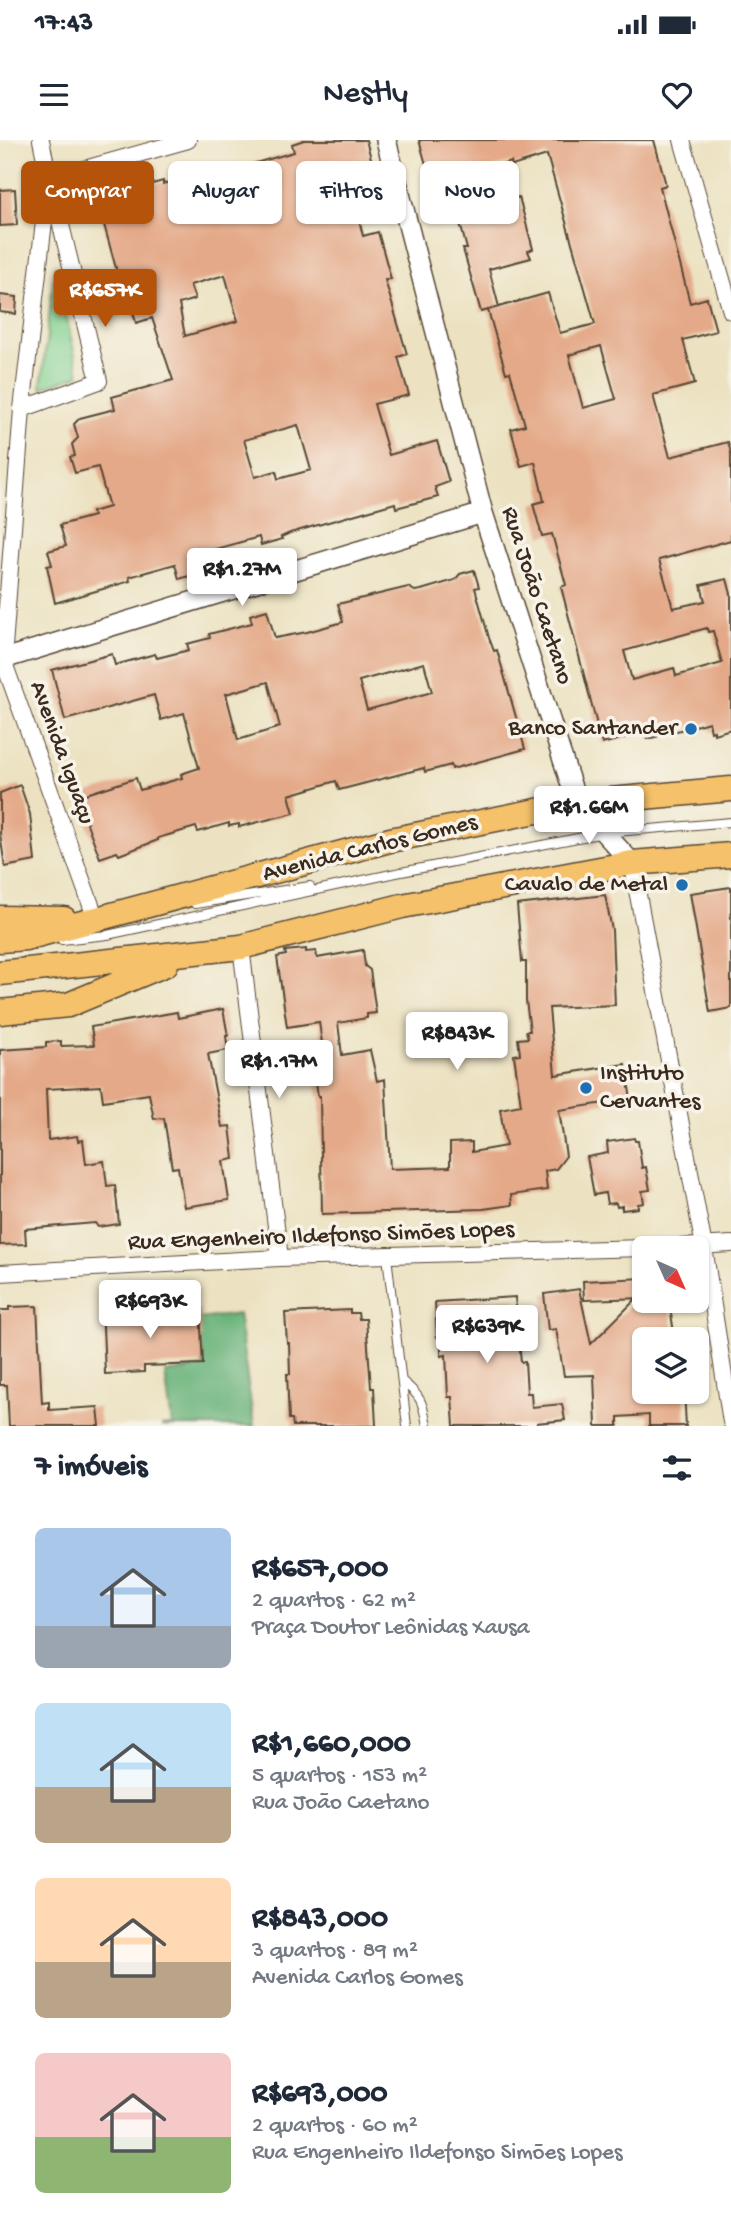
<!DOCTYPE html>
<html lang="pt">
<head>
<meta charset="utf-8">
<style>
  :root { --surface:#fff; --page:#f6f6f7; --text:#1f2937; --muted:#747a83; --accent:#b45309 }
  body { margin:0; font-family:"Gochi Hand",sans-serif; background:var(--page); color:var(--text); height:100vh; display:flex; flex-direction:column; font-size:26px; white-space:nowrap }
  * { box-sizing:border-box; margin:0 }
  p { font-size:23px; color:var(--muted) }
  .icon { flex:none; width:38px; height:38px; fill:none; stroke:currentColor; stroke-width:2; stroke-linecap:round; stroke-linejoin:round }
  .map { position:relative; height:1286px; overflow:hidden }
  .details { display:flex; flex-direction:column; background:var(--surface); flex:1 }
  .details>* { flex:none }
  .guide { position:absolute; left:21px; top:21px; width:690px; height:63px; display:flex; gap:14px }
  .needle { width:46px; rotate:135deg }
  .fabs { position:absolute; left:632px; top:1096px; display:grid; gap:14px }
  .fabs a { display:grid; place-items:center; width:77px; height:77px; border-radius:10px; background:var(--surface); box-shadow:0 2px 5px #0004; font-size:35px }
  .price { position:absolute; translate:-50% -60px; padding:0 16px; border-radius:7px; background:#fff; color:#222; font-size:23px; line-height:46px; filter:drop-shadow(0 2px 4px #0008) }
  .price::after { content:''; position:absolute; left:50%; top:42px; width:21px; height:16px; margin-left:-10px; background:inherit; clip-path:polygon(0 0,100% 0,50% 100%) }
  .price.active { background:var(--accent); color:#fff }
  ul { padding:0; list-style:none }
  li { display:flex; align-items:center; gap:21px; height:175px; padding:0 35px }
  li span { display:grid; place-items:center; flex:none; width:196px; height:140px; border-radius:10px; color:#555 }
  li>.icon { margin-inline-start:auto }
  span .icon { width:84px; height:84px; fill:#fffc; stroke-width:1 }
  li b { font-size:30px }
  h2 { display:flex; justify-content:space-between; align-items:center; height:84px; padding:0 35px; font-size:30px }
  .pill { padding:0 24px; border-radius:10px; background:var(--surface); box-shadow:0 2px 5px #0004; font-size:24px; line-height:63px }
  .pill.active { background:var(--accent); color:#fff }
  .status { display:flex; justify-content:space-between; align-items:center; height:49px; padding:0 35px; background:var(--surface); direction:ltr }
  .status svg { height:19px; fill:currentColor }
  header { display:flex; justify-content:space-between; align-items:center; height:91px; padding:0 35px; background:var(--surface); font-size:32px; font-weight:600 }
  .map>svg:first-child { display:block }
  .green { fill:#83d292; stroke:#5f7e58; stroke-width:2 }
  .forest { fill:#6ab47c; stroke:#526f4d; stroke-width:2 }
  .building { fill:#e4a988; fill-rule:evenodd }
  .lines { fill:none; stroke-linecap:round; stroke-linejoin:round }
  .service-casing { stroke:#564636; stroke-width:10 }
  .minor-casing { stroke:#564636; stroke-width:18 }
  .tertiary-casing { stroke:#564636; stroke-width:22 }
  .primary-casing { stroke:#564636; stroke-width:27 }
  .service { stroke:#fff; stroke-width:8 }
  .minor { stroke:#fff; stroke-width:16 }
  .tertiary { stroke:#fff; stroke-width:19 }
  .primary { stroke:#f5c16b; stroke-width:24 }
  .poi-dot { fill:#1f6fb2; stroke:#f7f3e8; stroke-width:2.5 }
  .labels { text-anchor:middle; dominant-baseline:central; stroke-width:7; stroke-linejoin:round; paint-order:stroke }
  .street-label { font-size:24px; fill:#3b2a1e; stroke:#f7f3e8 }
  .poi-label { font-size:24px; fill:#3b2a1e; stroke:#f7f3e8; text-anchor:end }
</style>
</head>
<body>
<div class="status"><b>17:43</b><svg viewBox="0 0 49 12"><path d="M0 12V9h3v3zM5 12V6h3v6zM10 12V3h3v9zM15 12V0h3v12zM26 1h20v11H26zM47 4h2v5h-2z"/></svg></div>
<header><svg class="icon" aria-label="menu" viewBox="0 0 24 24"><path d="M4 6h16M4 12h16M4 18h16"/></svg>Nestly<svg class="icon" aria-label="heart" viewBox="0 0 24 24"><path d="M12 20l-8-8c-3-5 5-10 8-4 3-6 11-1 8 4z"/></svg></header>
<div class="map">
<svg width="731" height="1286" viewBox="0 0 731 1286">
  <rect width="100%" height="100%" fill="#f7f3e8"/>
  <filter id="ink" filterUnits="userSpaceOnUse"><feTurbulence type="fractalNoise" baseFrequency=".0143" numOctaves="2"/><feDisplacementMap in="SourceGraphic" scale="14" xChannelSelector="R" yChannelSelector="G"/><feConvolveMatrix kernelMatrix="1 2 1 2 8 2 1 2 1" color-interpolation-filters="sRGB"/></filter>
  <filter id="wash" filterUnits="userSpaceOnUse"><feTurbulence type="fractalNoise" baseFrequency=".00686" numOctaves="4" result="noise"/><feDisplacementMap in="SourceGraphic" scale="28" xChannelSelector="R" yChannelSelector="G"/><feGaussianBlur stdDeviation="1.57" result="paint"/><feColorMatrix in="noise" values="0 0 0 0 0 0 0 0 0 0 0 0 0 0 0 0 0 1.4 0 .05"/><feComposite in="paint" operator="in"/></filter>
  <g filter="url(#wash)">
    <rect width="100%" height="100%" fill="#ece2c1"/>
    <!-- green -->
    <path class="green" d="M 55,125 L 79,235 L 41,248 Z"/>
    <!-- forest -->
    <path class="forest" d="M 238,1174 L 254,1286 L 161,1286 L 172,1285 L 165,1233 L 204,1227 L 198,1179 Z"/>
    <g id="blocks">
      <!-- building -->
      <path class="building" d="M 304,0 L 366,0 L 379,48 L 353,55 L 363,96 L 378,92 L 391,139 L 385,140 L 407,214 L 398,217 L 409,255 L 374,264 L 389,315 L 437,301 L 449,342 L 435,347 L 438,357 L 396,368 L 395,363 L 290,393 L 281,397 L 282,399 L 261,405 L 259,397 L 198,414 L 203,432 L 179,439 L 175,424 L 129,437 L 130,441 L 55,463 L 47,426 L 52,425 L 48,411 L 66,406 L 60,385 L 93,376 L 92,372 L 109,367 L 98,327 L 75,333 L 70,317 L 75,316 L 72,304 L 78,298 L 74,284 L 80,278 L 115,269 L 112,257 L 173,240 L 152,178 L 136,183 L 130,161 L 122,163 L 113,133 L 117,132 L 97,59 L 163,41 L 163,44 L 174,41 L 175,46 L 294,12 L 292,4 ZM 225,135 L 238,181 L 185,196 L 179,164 L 195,159 L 190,145 ZM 298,285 L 311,330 L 278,339 L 276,331 L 255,337 L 244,300 Z
        M 419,0 L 654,0 L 666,45 L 660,47 L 690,163 L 707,158 L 716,191 L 683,200 L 695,244 L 653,255 L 670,317 L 728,302 L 731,313 L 731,400 L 659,420 L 673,468 L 705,461 L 701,445 L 727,439 L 731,454 L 731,589 L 714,594 L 714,591 L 711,592 L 709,582 L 648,599 L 647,592 L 602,604 L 561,447 L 566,445 L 552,394 L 542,396 L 533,364 L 544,361 L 535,322 L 521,326 L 511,289 L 525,285 L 510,232 L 506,233 L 488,170 L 548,153 L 560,193 L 595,184 L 547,15 L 512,26 L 511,22 L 467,35 L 468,38 L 433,49 ZM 601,206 L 616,259 L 583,268 L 569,215 ZM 707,488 L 708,492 L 713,491 L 722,523 L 676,536 L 674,528 L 632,540 L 624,511 Z
        M 15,49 L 17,85 L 0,86 L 0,50 Z
        M 519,57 L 533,109 L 528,111 L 531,118 L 489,129 L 499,167 L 481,172 L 463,109 L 467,109 L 457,72 L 476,67 L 477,69 Z
        M 0,155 L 17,157 L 16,174 L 0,172 Z
        M 474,430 L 479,447 L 475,448 L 489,498 L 494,511 L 497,510 L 525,609 L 452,629 L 451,625 L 425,632 L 424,628 L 339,650 L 336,641 L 289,655 L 294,673 L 239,687 L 239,684 L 229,686 L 229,683 L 198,692 L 196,687 L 158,698 L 158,700 L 119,715 L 117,712 L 100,718 L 77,657 L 136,638 L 140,650 L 182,638 L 181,634 L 199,628 L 184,573 L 161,580 L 154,555 L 65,580 L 52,530 L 112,514 L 115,525 L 155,514 L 157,518 L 189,510 L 187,504 L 210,498 L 209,494 L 252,483 L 250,475 L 267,470 L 275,498 L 307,492 L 343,482 L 338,464 L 408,447 L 415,451 L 421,450 L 455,440 L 460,434 ZM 424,523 L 432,552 L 367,570 L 359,541 ZM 268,542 L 280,587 L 238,600 L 226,554 Z
        M 20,645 L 30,674 L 35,721 L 5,727 L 0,694 L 0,653 Z
        M 731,747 L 731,868 L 710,872 L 690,753 Z
        M 605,755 L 612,790 L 615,865 L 549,868 L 555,935 L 625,924 L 631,959 L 559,970 L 566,1016 L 556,1029 L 545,1031 L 547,1050 L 511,1055 L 512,1065 L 483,1069 L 322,1074 L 320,956 L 318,956 L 313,923 L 316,922 L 315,919 L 324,917 L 319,882 L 287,887 L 277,817 L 286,815 L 285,811 L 306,809 L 306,812 L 316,811 L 317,818 L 363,810 L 365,826 L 370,830 L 376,873 L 367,874 L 367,878 L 338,883 L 342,915 L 370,910 L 377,941 L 385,939 L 390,1029 L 450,1027 L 450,1003 L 472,1002 L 472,1012 L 506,1006 L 500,969 L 521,965 L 514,915 L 520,914 L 518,899 L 528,898 L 526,891 L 530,891 L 526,861 L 526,822 L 522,822 L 517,765 Z
        M 223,869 L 228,896 L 226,896 L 228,910 L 208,914 L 222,987 L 230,986 L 234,1019 L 223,1021 L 229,1060 L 184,1067 L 178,1027 L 172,1028 L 164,978 L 154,979 L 149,954 L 103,961 L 101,946 L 46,949 L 48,1000 L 77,996 L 78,1001 L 83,1000 L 86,1024 L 104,1021 L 107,1046 L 115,1045 L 119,1084 L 98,1087 L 95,1083 L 25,1089 L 26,1104 L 0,1105 L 0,910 L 46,907 L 46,902 L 61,901 L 61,906 L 94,905 L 91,887 L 177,872 L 178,878 Z
        M 634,998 L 635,1001 L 638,1001 L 642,1028 L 646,1027 L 650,1050 L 642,1051 L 644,1063 L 638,1064 L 638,1068 L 622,1070 L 622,1066 L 617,1067 L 616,1063 L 607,1064 L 605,1053 L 594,1055 L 587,1017 L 608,1013 L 607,1002 Z
        M 644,1138 L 644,1158 L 584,1160 L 583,1141 Z
        M 579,1149 L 591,1204 L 635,1160 L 669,1161 L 675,1199 L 644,1199 L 644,1251 L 684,1251 L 686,1286 L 649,1286 L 649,1275 L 618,1277 L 618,1286 L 596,1286 L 594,1235 L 564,1236 L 556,1189 L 548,1190 L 544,1154 Z
        M 515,1157 L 521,1222 L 525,1222 L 527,1253 L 531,1253 L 532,1267 L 562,1264 L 565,1280 L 537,1283 L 537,1286 L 454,1286 L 452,1257 L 448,1257 L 446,1215 L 441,1216 L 441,1196 L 437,1197 L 435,1162 Z
        M 102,1163 L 120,1163 L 120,1177 L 156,1176 L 156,1170 L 200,1170 L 203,1224 L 144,1226 L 144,1232 L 105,1234 Z
        M 37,1166 L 42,1263 L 49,1262 L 49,1270 L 98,1267 L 100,1286 L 9,1286 L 7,1245 L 0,1245 L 0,1170 L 9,1170 L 9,1167 Z
        M 350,1170 L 350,1173 L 358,1173 L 359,1179 L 366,1179 L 371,1248 L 374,1248 L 376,1286 L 293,1286 L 292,1279 L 289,1279 L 287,1234 L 290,1234 L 289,1203 L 287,1203 L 285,1173 Z"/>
    </g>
  </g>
  <g filter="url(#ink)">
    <use href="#blocks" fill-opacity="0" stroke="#564636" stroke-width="2"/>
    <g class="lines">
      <!-- service casing -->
      <g class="service-casing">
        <path id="service" d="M 195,764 L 310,746
          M 62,800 L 107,795 L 396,733 L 604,693 L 731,682
          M 387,1116 L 407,1286
          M 402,1241 C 421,1256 423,1262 427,1286"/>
      </g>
      <!-- minor casing -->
      <g class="minor-casing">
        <path id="minor" d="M 41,0 L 49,39 L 22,269 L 3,520 L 96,779
          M 682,0 L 731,171
          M 49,39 L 188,0
          M 22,269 L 99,241 L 52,48
          M 632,723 L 704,1107 L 731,1282
          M 241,807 L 280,1118
          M 664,1108 L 731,1104
          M 0,1133 L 280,1118 L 644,1108"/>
      </g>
      <!-- tertiary casing -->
      <g class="tertiary-casing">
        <path id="tertiary" d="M 386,0 L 483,373 L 577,663 L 632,723
          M 0,520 L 483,373"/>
      </g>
      <!-- primary casing -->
      <g class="primary-casing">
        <path id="primary" d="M 0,778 L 64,779
          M 0,800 L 26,798 L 390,700 L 577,663 L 731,649
          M 0,833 L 241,807 L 402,766 L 632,723 L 731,715
          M 0,872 L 68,865 L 166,824"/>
      </g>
      <!-- service -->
      <use href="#service" class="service"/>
      <!-- minor -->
      <use href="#minor" class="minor"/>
      <!-- tertiary -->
      <use href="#tertiary" class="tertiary"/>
      <!-- primary -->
      <use href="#primary" class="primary"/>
    </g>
  </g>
  <!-- markers -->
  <g class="poi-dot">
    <circle cx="691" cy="589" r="7"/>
    <circle cx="682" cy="745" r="7"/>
    <circle cx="586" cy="948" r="7"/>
  </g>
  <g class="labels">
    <!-- street labels -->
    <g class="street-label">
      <text transform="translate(536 456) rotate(72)">Rua João Caetano</text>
      <text transform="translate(61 613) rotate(70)">Avenida Iguaçu</text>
      <text transform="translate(370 709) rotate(-14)">Avenida Carlos Gomes</text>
      <text transform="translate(321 1097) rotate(-2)">Rua Engenheiro Ildefonso Simões Lopes</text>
    </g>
    <!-- poi labels -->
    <g class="poi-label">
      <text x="677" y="589">Banco Santander</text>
      <text x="668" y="745">Cavalo de Metal</text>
      <text x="600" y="934" text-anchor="start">Instituto<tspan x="600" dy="28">Cervantes</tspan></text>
    </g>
  </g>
</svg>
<div class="fabs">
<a><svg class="needle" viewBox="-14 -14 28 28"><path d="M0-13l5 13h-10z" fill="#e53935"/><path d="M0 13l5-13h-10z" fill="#747a83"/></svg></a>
<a><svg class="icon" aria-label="layers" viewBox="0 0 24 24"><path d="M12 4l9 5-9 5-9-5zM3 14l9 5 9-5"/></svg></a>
</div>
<b class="price active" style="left:105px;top:189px">R$657K</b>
<b class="price" style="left:242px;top:468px">R$1.27M</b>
<b class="price" style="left:589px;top:706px">R$1.66M</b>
<b class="price" style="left:457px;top:932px">R$843K</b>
<b class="price" style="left:279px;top:960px">R$1.17M</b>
<b class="price" style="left:150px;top:1200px">R$693K</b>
<b class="price" style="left:487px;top:1225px">R$639K</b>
<div class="guide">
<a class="pill active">Comprar</a>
<a class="pill">Alugar</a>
<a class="pill">Filtros</a>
<a class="pill">Novo</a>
</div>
</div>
<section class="details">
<h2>7 imóveis<svg class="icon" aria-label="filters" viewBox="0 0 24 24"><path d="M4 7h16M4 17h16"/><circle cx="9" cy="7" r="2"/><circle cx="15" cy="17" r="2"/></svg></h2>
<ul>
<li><span style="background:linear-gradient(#a9c7e8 70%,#9aa5b1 0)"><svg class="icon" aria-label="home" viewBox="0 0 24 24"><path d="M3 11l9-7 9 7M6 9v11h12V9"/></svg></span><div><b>R$657,000</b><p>2 quartos · 62 m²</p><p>Praça Doutor Leônidas Xausa</p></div></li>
<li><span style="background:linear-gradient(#bfe0f5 60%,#b9a48a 0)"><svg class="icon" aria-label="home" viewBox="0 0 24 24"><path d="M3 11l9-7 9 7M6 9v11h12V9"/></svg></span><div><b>R$1,660,000</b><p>5 quartos · 153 m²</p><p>Rua João Caetano</p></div></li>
<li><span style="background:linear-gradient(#ffd9b3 60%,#b9a48a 0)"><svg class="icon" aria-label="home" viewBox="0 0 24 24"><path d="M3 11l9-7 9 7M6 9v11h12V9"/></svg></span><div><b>R$843,000</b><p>3 quartos · 89 m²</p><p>Avenida Carlos Gomes</p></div></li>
<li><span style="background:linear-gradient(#f6c9c9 60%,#8fb573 0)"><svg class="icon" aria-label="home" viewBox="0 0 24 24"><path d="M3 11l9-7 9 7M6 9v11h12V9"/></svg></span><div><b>R$693,000</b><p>2 quartos · 60 m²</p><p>Rua Engenheiro Ildefonso Simões Lopes</p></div></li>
</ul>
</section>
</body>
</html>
